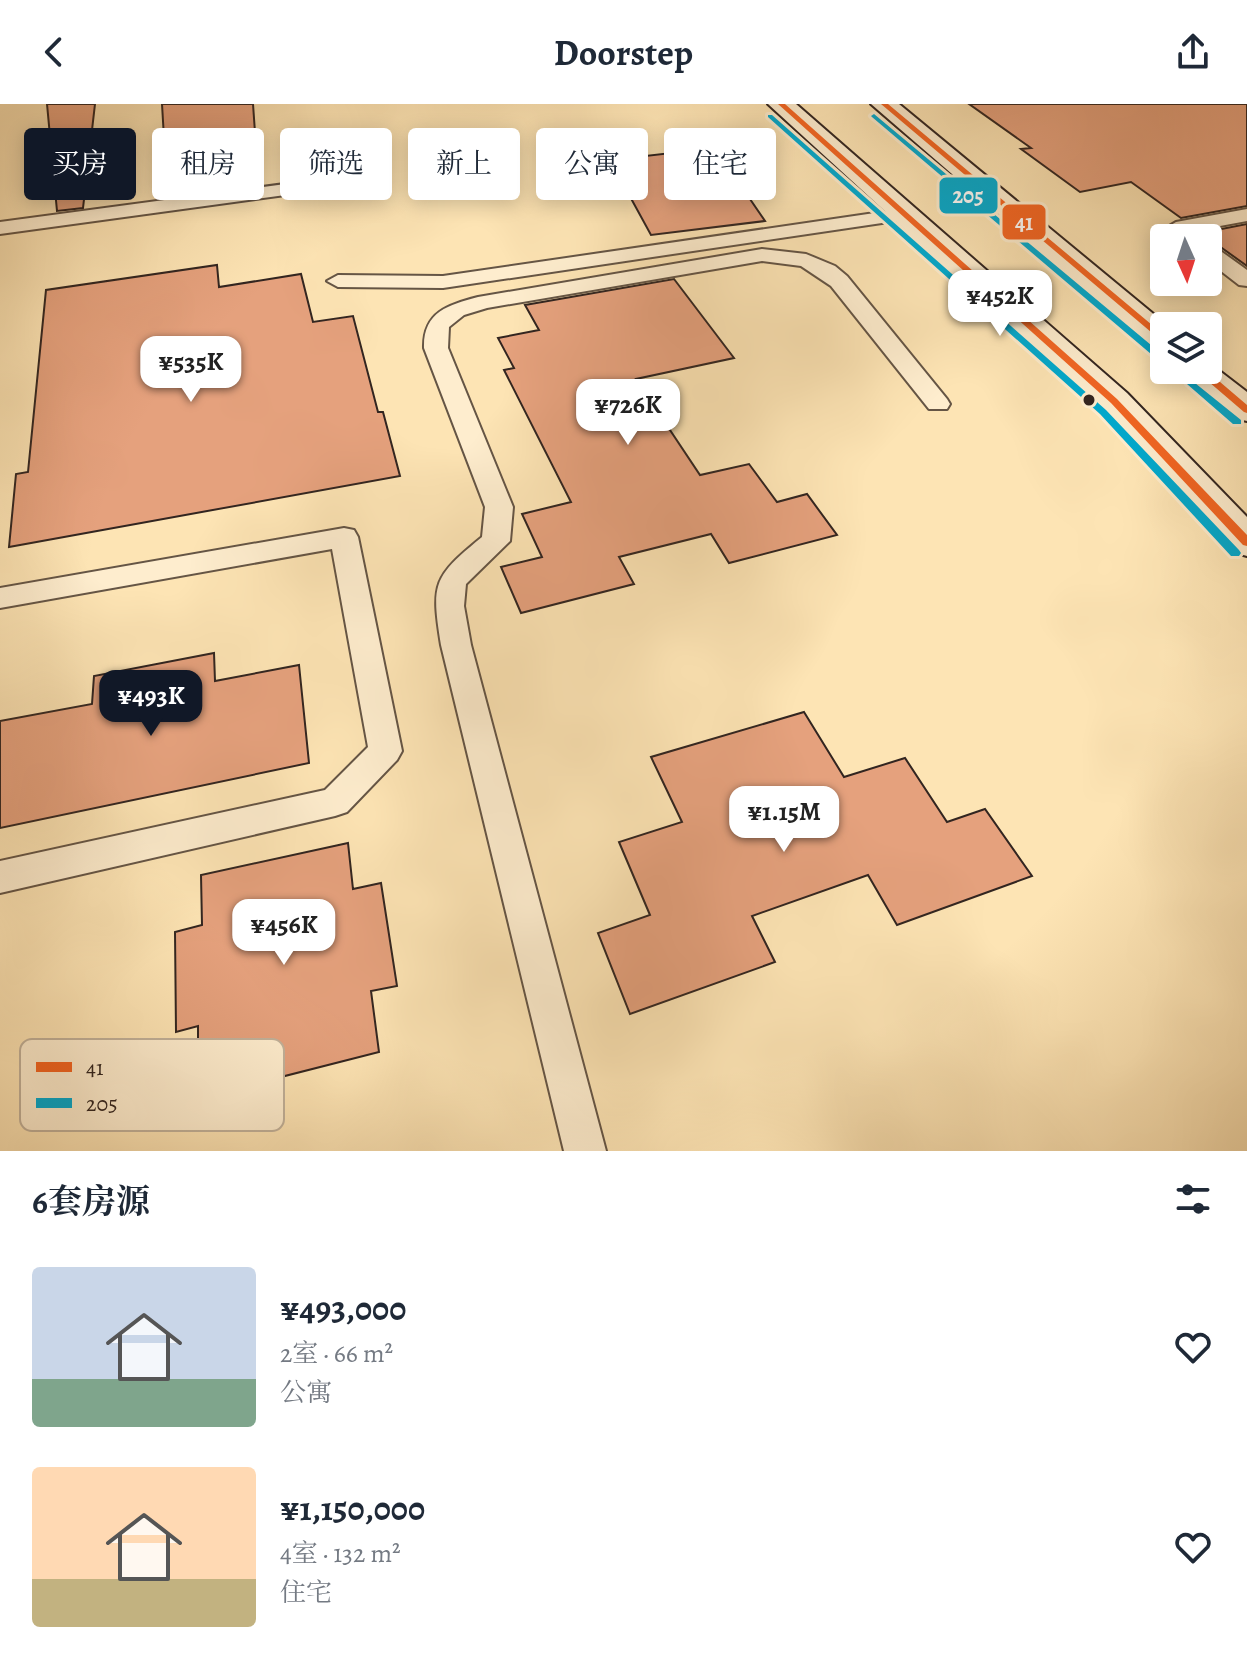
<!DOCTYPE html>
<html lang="zh">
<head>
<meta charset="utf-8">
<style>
  :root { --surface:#fff; --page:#f6f6f7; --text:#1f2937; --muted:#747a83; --accent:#111827 }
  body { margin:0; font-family:Alegreya,"Noto Serif SC",serif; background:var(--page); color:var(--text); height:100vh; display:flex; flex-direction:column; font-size:30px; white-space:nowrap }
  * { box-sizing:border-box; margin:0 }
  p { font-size:26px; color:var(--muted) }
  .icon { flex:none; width:44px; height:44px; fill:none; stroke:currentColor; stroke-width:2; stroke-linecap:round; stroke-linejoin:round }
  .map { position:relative; height:1047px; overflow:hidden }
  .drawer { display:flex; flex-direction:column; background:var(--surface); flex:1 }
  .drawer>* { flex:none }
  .banner { position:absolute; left:24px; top:24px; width:800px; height:72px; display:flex; gap:16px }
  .needle { width:52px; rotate:177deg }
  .buttons { position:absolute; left:1150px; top:120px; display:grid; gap:16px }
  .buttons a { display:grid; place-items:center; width:72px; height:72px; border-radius:8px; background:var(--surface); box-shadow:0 4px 20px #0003; font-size:40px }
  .price { position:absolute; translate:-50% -68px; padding:0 18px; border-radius:16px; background:#fff; color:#222; font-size:26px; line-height:52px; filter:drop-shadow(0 2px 4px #0008) }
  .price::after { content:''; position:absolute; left:50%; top:48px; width:24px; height:18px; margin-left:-12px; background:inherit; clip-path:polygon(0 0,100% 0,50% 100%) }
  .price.active { background:var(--accent); color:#fff }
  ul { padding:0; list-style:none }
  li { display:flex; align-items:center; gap:24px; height:200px; padding:0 32px }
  li span { display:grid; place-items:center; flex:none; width:224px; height:160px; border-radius:8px; color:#555 }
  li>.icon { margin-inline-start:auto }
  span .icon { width:96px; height:96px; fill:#fffc; stroke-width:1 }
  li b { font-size:34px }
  h2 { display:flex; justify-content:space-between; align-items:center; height:96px; padding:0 32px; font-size:34px }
  .pill { padding:0 28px; border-radius:8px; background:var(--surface); box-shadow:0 4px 20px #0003; font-size:28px; line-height:72px }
  .pill.active { background:var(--accent); color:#fff }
  header { display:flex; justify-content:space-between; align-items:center; height:104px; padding:0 32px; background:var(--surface); font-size:36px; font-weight:700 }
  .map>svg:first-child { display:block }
  .building { fill:#e5a17d; stroke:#322520; stroke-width:2 }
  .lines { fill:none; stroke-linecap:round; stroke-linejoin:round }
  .lane-casing { stroke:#655545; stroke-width:4 }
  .secondary-casing { stroke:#322520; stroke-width:4 }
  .lane { fill:#feedce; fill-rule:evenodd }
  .secondary { fill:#feedce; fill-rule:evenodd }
  .bus-1-casing { stroke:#feedce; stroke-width:6 }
  .bus-2-casing { stroke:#feedce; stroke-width:6 }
  .bus-1 { fill:#f26522; fill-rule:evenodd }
  .bus-2 { fill:#00a9ce; fill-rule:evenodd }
  .bus-dot { fill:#322520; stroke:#feedce; stroke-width:3 }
  .key { fill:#feedce; stroke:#c1b19a; stroke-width:2 }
  .key-label { font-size:22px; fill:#322520 }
  .line-badge { stroke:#feedce; stroke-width:3 }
  .badge-label { font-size:22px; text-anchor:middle; font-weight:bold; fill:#fff }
</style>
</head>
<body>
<header><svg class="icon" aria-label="back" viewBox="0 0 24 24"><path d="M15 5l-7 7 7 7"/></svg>Doorstep<svg class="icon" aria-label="share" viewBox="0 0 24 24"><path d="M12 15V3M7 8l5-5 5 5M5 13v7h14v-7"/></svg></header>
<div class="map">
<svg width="1247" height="1047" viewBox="0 0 1247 1047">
  <rect width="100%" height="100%" fill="#fde4b4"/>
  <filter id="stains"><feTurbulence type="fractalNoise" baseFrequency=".0025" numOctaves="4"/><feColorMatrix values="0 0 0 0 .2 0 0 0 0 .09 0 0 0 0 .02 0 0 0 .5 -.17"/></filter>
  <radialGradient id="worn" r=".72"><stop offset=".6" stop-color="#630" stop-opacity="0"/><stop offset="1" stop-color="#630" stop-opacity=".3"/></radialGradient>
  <!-- building -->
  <path class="building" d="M 47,0 L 95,0 L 83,104 L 57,107 Z
    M 162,0 L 253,0 L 257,57 L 166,68 Z
    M 969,0 L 1247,0 L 1247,102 L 1181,114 L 1131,78 L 1080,88 L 1021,45 L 1031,44 Z
    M 715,44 L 765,117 L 651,131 L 610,56 Z
    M 1247,120 L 1247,162 L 1201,129 Z
    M 217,161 L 219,183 L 301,170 L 313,218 L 353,212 L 378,308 L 383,308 L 400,372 L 9,443 L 16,370 L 28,368 L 46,186 Z
    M 674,175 L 734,254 L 636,275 L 700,371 L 749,360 L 777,398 L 807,390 L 837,431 L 729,459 L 711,430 L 619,453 L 634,480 L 521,509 L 501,463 L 542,453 L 522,410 L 571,398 L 504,266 L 514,264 L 498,234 L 539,226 L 525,201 Z
    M 214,549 L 215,577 L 299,561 L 309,659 L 0,724 L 0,617 L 92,600 L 94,572 Z
    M 804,608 L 844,673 L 905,654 L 947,718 L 985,705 L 1032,772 L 897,821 L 868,771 L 752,812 L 775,858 L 630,910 L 598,829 L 650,811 L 619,738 L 682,718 L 651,653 Z
    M 348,739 L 353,785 L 381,779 L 397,882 L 371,887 L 379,948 L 222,988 L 221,951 L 198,956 L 198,922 L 176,928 L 175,828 L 202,821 L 201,771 Z"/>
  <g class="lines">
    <!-- lane casing -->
    <g class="lane-casing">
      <path id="lane" d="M 330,74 L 340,80 L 337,84 L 0,130 L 0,118 Z
        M 902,105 L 909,107 L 912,111 L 909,115 L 443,184 L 338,183 L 327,177 L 338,171 L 443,172 Z
        M 1247,105 L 1247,117 L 1193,127 L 1200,134 L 1177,134 L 1166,124 L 1176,118 Z
        M 1208,141 L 1215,143 L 1247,166 L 1247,182 L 1239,181 L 1208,157 Z
        M 762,145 L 806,150 L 835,162 L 847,172 L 947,295 L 950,300 L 947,305 L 929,305 L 831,182 L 801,162 L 762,157 L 487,204 L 464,211 L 449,223 L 448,244 L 513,403 L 510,437 L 466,480 L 464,502 L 471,541 L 606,1047 L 564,1047 L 441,541 C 431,479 433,473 482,433 L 485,403 L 424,244 C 423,208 448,201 478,193 Z
        M 344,424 L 354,426 L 358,433 L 402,647 L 397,656 L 347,708 L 335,712 L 0,789 L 0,757 L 325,686 L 368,643 L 332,445 L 0,504 L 0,484 Z"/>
    </g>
    <!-- secondary casing -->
    <g class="secondary-casing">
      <path id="secondary" d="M 768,0 L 796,0 L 1127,289 L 1247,413 L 1247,452 L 1233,448 L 1101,305 Z
        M 871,0 L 899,0 L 1168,222 L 1164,222 L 1164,246 L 1152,243 Z
        M 1208,258 L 1247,288 L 1247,317 L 1234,314 L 1183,266 L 1208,266 Z"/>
    </g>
    <!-- lane -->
    <use href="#lane" class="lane"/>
    <!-- secondary -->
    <use href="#secondary" class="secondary"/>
    <!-- bus-1 casing -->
    <g class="bus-1-casing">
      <path id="bus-1" d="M 778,0 L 785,0 L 1117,295 L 1247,431 L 1247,442 L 1243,441 L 1111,299 Z
        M 881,0 L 888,0 L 1164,231 L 1164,239 Z
        M 1195,266 L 1206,266 L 1247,301 L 1247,309 L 1244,308 Z"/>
    </g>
    <!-- bus-2 casing -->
    <g class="bus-2-casing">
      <path id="bus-2" d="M 874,10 L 1157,246 L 1157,250 L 1151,250 L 872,13 L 871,12 Z
        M 768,11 L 772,11 L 1106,306 L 1239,446 L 1241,449 L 1239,452 L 1231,452 L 1100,310 L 768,13 Z
        M 1190,275 L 1241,316 L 1241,320 L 1233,320 L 1187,280 L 1187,276 Z"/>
    </g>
    <!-- bus-1 -->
    <use href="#bus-1" class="bus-1"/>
    <!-- bus-2 -->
    <use href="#bus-2" class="bus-2"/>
  </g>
  <!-- markers -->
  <circle class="bus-dot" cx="1089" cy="296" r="7"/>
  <!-- legend -->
  <rect x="20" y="935" width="264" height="92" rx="12" class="key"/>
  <rect x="36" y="958" width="36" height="10" fill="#f26522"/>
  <rect x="36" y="994" width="36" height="10" fill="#00a9ce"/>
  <g class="key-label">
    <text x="86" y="971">41</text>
    <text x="86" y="1007">205</text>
  </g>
  <g class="line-badge">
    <rect x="938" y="72" width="61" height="39" rx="8" fill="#00a9ce"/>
    <rect x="1001" y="99" width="46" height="38" rx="8" fill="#f26522"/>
  </g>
  <g class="badge-label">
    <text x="968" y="99">205</text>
    <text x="1024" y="126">41</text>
  </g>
  <rect width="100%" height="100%" filter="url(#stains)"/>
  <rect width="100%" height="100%" fill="url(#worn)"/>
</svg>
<div class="buttons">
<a><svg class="needle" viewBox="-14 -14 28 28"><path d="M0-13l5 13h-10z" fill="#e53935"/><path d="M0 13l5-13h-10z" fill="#747a83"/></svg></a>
<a><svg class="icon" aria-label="layers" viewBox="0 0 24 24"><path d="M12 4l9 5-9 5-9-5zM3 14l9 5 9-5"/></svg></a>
</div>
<b class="price" style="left:1000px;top:234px">¥452K</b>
<b class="price" style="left:191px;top:300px">¥535K</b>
<b class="price" style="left:628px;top:343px">¥726K</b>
<b class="price active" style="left:151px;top:634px">¥493K</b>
<b class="price" style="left:784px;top:750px">¥1.15M</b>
<b class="price" style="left:284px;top:863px">¥456K</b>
<div class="banner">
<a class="pill active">买房</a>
<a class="pill">租房</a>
<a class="pill">筛选</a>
<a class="pill">新上</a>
<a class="pill">公寓</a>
<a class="pill">住宅</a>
</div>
</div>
<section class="drawer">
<h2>6套房源<svg class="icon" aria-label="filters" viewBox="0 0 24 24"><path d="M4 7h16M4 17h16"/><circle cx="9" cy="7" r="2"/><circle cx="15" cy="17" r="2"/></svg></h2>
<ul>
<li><span style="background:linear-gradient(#c9d6e8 70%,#7fa58c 0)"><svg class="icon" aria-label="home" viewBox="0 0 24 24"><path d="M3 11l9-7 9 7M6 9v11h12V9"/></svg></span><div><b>¥493,000</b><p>2室 · 66 m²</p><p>公寓</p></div><svg class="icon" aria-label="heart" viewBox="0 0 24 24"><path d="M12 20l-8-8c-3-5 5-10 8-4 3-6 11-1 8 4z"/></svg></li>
<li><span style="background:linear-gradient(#ffd9b3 70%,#c2b280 0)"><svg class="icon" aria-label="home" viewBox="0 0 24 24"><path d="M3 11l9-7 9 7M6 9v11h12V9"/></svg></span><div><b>¥1,150,000</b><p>4室 · 132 m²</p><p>住宅</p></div><svg class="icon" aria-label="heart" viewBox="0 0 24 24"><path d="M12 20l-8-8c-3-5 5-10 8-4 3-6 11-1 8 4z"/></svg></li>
</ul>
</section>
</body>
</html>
